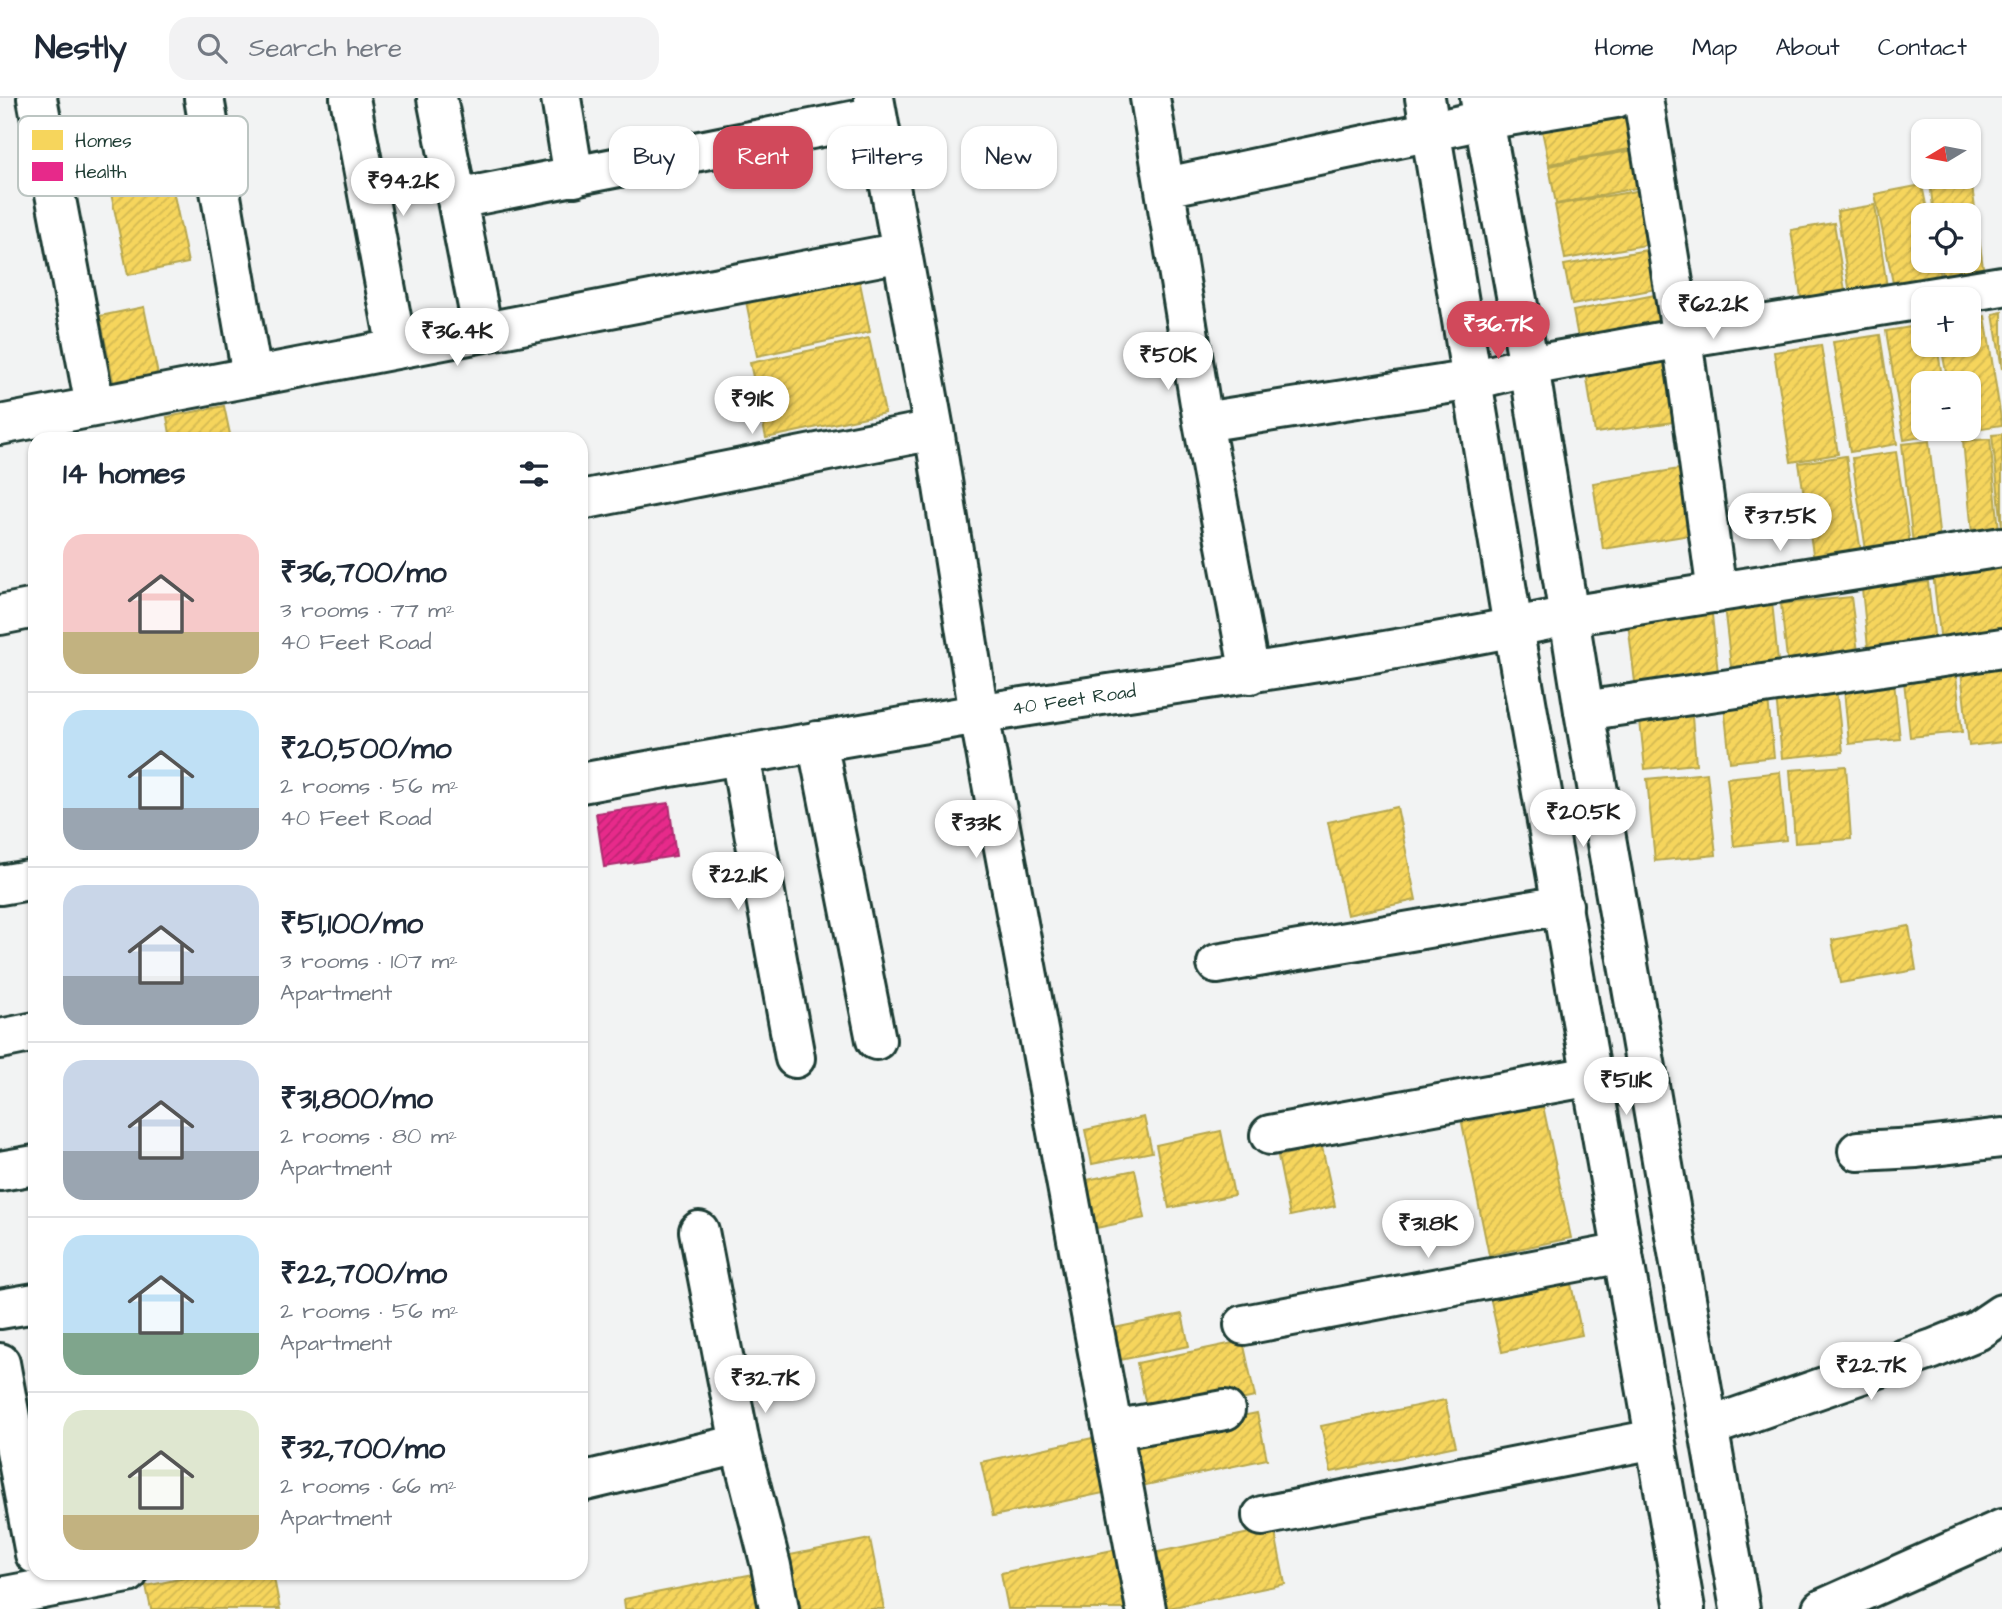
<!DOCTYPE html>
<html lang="en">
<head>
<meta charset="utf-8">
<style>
  :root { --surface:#fff; --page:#f2f2f3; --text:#1f2937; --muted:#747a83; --line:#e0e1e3; --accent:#d1495b }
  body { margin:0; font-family:"Architects Daughter",sans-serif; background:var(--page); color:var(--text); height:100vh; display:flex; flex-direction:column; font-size:26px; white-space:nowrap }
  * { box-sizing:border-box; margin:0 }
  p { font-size:23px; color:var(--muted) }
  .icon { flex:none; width:38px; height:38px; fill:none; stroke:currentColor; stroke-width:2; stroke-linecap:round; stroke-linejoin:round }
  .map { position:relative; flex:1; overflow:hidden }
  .side { position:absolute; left:28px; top:334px; width:560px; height:1148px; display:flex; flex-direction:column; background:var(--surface); border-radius:21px; box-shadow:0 2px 5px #0004 }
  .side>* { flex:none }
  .hud { position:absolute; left:609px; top:28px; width:665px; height:63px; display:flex; gap:14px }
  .needle { width:46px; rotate:260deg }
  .controls { position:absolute; left:1911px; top:21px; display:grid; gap:14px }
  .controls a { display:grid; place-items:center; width:70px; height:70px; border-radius:14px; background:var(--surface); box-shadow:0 2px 5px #0004; font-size:35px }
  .price { position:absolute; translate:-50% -60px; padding:0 16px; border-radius:24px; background:#fff; color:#222; font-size:23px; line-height:46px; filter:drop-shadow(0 2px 4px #0008) }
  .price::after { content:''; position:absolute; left:50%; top:42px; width:21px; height:16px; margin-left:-10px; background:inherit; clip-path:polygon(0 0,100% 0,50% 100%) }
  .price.current { background:var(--accent); color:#fff }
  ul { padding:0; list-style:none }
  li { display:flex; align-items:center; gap:21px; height:175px; padding:0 35px }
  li+li { border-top:2px solid var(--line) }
  li span { display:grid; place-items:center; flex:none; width:196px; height:140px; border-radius:21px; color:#555 }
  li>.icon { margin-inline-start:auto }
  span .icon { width:84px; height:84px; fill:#fffc; stroke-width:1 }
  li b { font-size:30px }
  h2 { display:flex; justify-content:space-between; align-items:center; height:84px; padding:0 35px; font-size:30px }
  .pill { padding:0 24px; border-radius:21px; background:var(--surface); box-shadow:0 2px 5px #0004; font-size:24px; line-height:63px }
  .pill.current { background:var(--accent); color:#fff }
  header { display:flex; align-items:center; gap:42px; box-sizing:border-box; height:98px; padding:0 35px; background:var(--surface); border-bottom:2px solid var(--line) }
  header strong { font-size:33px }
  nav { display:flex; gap:38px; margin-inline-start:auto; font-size:24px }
  .search { width:490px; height:63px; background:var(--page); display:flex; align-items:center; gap:18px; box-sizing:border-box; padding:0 24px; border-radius:21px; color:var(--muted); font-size:26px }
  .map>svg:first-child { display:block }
  .homes { fill:url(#homes-hatch); stroke:#b6a750; stroke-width:2 }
  .health { fill:url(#health-hatch); stroke:#ab2f70; stroke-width:2 }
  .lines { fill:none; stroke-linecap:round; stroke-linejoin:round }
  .minor-casing { stroke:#1f3d34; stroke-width:44 }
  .tertiary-casing { stroke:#1f3d34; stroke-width:44 }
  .secondary-casing { stroke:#1f3d34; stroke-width:44 }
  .minor { stroke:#fff; stroke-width:38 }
  .tertiary { stroke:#fff; stroke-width:38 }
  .secondary { stroke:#fff; stroke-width:38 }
  .labels { text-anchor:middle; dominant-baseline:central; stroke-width:7; stroke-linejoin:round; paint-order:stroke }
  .street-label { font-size:19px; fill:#1f3d34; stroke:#fff }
  .key { fill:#fff; stroke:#bcc5c2; stroke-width:2 }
  .key-label { font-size:19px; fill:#1f3d34 }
</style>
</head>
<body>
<header>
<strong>Nestly</strong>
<div class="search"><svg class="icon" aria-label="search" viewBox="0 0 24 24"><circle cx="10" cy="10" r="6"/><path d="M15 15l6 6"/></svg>Search here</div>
<nav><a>Home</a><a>Map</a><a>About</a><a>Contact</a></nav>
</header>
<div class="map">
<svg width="2002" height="1511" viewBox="0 0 2002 1511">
  <defs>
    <pattern id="homes-hatch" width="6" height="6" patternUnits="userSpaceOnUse" patternTransform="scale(1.75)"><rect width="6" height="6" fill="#f6d55c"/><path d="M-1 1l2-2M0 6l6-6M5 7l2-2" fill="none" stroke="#d2b851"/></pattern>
    <pattern id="health-hatch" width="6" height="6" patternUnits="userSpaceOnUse" patternTransform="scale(1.75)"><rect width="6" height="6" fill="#e7298a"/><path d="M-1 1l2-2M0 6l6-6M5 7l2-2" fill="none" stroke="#bb2472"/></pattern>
  </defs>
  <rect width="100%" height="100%" fill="#f2f3f3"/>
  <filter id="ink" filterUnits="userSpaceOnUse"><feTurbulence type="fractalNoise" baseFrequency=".0143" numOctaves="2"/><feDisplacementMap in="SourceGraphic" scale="14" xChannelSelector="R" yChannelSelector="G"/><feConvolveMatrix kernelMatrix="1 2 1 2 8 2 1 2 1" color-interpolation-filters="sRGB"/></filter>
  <g filter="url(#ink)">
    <!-- homes -->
    <path class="homes" d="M 1632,6 L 1640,49 L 1549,66 L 1540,23 Z
      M 1639,51 L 1646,88 L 1556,106 L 1549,68 Z
      M 167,63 L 188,165 L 128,177 L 107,76 Z
      M 1971,81 L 1985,184 L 1943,189 L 1940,163 L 1969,163 L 1969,117 L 1934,117 L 1930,85 Z
      M 1922,87 L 1928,117 L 1923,117 L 1923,163 L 1937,163 L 1941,185 L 1895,195 L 1875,96 Z
      M 1642,92 L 1651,146 L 1565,161 L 1555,107 Z
      M 1875,107 L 1888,196 L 1851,202 L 1837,113 Z
      M 1834,125 L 1846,199 L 1802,206 L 1791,132 Z
      M 1658,150 L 1666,189 L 1572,207 L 1564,167 Z
      M 857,170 L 870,234 L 757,258 L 744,193 Z
      M 1665,195 L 1672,232 L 1580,250 L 1573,213 Z
      M 144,209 L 158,277 L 114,287 L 100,218 Z
      M 2002,214 L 2002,271 L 1993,216 Z
      M 1985,218 L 2002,327 L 1956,334 L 1955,331 L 1969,331 L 1969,285 L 1948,285 L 1941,247 L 1969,247 L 1969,220 Z
      M 1923,227 L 1923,247 L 1937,247 L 1943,285 L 1923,285 L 1923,331 L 1951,331 L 1951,334 L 1904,342 L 1886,233 Z
      M 1880,237 L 1897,346 L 1850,354 L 1833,244 Z
      M 869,240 L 885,315 L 766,340 L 750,265 Z
      M 1678,247 L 1688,322 L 1595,335 L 1584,260 Z
      M 1821,247 L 1838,356 L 1791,364 L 1774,254 Z
      M 224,308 L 231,341 L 171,341 L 167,319 Z
      M 2002,336 L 2002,429 L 1992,337 Z
      M 1990,341 L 2000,442 L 1973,445 L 1963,343 Z
      M 1929,343 L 1940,444 L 1913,447 L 1902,346 Z
      M 1896,354 L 1911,453 L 1867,459 L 1852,360 Z
      M 1846,358 L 1863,467 L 1816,475 L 1799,365 Z
      M 1698,368 L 1709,434 L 1603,451 L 1593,385 Z
      M 2002,460 L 2002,538 L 1941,545 L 1932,467 Z
      M 1928,484 L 1936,553 L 1869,559 L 1862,491 Z
      M 1851,499 L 1859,562 L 1788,570 L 1781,506 Z
      M 1772,503 L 1778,564 L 1731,569 L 1724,508 Z
      M 1711,507 L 1719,585 L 1636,593 L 1627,516 Z
      M 2002,560 L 2002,644 L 1969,648 L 1960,564 Z
      M 1955,568 L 1962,634 L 1910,639 L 1903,574 Z
      M 1893,574 L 1900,641 L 1849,646 L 1843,580 Z
      M 1835,581 L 1843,654 L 1782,660 L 1775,587 Z
      M 1767,592 L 1774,659 L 1730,664 L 1723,597 Z
      M 1691,607 L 1696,666 L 1645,671 L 1639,613 Z
      M 1846,668 L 1851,741 L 1795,745 L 1790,672 Z
      M 1780,674 L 1786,742 L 1734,748 L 1727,680 Z
      M 1707,675 L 1716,757 L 1655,763 L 1647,681 Z
      M 1397,709 L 1416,802 L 1347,817 L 1328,724 Z
      M 1909,828 L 1916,872 L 1840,885 L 1832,842 Z
      M 1543,1008 L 1571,1140 L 1489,1157 L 1462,1025 Z
      M 1144,1019 L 1152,1054 L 1092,1066 L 1085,1032 Z
      M 1221,1033 L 1234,1097 L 1169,1110 L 1156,1047 Z
      M 1322,1049 L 1335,1108 L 1290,1118 L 1278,1058 Z
      M 1135,1072 L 1145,1120 L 1091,1131 L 1082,1083 Z
      M 1568,1172 L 1582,1237 L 1502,1254 L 1488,1189 Z
      M 1182,1216 L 1189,1248 L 1120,1262 L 1114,1230 Z
      M 1243,1243 L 1255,1299 L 1149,1321 L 1137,1265 Z
      M 1445,1302 L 1456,1348 L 1331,1374 L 1321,1328 Z
      M 1257,1315 L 1267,1361 L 1141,1388 L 1131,1341 Z
      M 1102,1338 L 1113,1393 L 993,1418 L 981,1364 Z
      M 1274,1430 L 1285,1486 L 1164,1511 L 1153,1455 Z
      M 870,1441 L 884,1511 L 801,1511 L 790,1457 Z
      M 1118,1451 L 1130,1511 L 1008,1511 L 1001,1475 Z
      M 208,1475 L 273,1475 L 280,1511 L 151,1511 L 146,1488 Z
      M 759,1475 L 766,1511 L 625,1511 L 624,1501 Z"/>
    <!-- health -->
    <path class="health" d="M 669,705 L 676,758 L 604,769 L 596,715 Z"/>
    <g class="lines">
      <!-- minor casing -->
      <g class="minor-casing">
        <path id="minor" d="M 37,0 L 95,308
          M 204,0 L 252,278
          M 350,0 L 397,251
          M 437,0 L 483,234
          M 561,0 L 574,79
          M 874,0 L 934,332 L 979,616 L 1146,1511
          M 1150,0 L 1203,324 L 1250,576
          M 1643,0 L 1682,240 L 1717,495
          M 1166,89 L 1484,22 L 1616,0
          M 457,101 L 877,18
          M 1203,324 L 1473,282 L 1529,268 L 1682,240 L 2002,188
          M 0,327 L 902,154
          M 581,402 L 934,332
          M 0,517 L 35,510
          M 1584,613 L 2002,550
          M 817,643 L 876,942
          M 740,657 L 795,960
          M 581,685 C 713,661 845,638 978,616 C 1174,585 1372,560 1568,518 L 2002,449
          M 0,787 L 35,781
          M 1217,866 L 1563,807
          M 0,941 L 35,934
          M 1270,1037 L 1592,978
          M 1858,1053 L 1917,1050 L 2002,1040
          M 0,1073 L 35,1067
          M 699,1133 L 740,1346 L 771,1468 L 779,1511
          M 0,1211 L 35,1205
          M 1244,1227 L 1623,1155
          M 0,1265 L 35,1456
          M 1709,1329 L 1933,1251 L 1977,1233 L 2002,1216
          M 1113,1332 L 1225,1312
          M 581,1384 L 740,1346
          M 1262,1418 L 1655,1341
          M 0,1499 L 128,1475"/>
      </g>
      <!-- tertiary casing -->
      <g class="tertiary-casing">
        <path id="tertiary" d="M 1425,0 L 1513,529 L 1685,1511
          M 1480,0 L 1529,268 L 1584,613 L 1740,1511"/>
      </g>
      <!-- secondary casing -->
      <g class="secondary-casing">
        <path id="secondary" d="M 1822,1511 L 2002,1431"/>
      </g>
      <!-- minor -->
      <use href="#minor" class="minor"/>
      <!-- tertiary -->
      <use href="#tertiary" class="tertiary"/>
      <!-- secondary -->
      <use href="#secondary" class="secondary"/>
    </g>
  </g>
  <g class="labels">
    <!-- street labels -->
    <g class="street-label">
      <text transform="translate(1074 602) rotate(-8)">40 Feet Road</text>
    </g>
  </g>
  <!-- legend -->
  <rect x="18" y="18" width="230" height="80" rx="10" class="key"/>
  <rect x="32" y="32" width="31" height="20" fill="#f6d55c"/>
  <rect x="32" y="64" width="31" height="19" fill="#e7298a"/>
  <g class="key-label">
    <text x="75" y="49">Homes</text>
    <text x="75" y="80">Health</text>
  </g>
</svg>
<div class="controls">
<a><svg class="needle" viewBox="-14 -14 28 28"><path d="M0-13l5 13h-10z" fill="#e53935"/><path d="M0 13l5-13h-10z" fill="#747a83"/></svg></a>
<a><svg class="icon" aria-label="locate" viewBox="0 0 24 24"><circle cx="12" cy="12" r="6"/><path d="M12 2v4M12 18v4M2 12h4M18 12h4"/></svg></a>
<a>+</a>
<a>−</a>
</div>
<b class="price" style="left:403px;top:120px">₹94.2K</b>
<b class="price" style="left:1713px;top:243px">₹62.2K</b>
<b class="price current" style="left:1498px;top:263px">₹36.7K</b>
<b class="price" style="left:457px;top:270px">₹36.4K</b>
<b class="price" style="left:1168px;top:294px">₹50K</b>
<b class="price" style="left:752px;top:338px">₹91K</b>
<b class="price" style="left:1780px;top:455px">₹37.5K</b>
<b class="price" style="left:1583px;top:751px">₹20.5K</b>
<b class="price" style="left:976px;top:762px">₹33K</b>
<b class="price" style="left:738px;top:814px">₹22.1K</b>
<b class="price" style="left:1626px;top:1019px">₹51.1K</b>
<b class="price" style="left:1428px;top:1162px">₹31.8K</b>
<b class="price" style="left:1871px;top:1304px">₹22.7K</b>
<b class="price" style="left:765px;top:1317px">₹32.7K</b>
<div class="hud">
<a class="pill">Buy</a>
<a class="pill current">Rent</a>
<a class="pill">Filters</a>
<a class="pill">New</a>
</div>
<section class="side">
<h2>14 homes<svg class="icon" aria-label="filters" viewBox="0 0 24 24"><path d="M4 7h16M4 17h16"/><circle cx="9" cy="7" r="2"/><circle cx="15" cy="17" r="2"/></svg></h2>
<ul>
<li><span style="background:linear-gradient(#f6c9c9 70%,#c2b280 0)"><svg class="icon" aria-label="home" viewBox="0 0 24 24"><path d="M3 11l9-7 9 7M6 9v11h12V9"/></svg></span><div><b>₹36,700/mo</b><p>3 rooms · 77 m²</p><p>40 Feet Road</p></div></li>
<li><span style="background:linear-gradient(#bfe0f5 70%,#9aa5b1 0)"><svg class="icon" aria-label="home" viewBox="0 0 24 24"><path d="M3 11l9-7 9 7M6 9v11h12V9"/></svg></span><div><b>₹20,500/mo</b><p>2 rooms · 56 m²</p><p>40 Feet Road</p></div></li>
<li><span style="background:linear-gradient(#c9d6e8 65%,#9aa5b1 0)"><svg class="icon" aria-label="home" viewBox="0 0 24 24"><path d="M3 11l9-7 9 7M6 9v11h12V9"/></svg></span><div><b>₹51,100/mo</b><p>3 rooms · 107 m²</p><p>Apartment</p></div></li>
<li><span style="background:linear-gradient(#c9d6e8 65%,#9aa5b1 0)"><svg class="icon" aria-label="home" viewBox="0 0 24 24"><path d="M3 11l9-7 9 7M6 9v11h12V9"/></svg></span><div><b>₹31,800/mo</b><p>2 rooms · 80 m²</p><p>Apartment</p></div></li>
<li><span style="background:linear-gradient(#bfe0f5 70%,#7fa58c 0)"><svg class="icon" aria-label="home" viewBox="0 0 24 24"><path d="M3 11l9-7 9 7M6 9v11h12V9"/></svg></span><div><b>₹22,700/mo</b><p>2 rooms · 56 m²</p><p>Apartment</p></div></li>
<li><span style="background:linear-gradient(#dfe7d0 75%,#c2b280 0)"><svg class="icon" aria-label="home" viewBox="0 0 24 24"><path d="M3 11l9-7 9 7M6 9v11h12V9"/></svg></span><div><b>₹32,700/mo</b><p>2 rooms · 66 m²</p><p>Apartment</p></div></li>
</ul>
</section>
</div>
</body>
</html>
